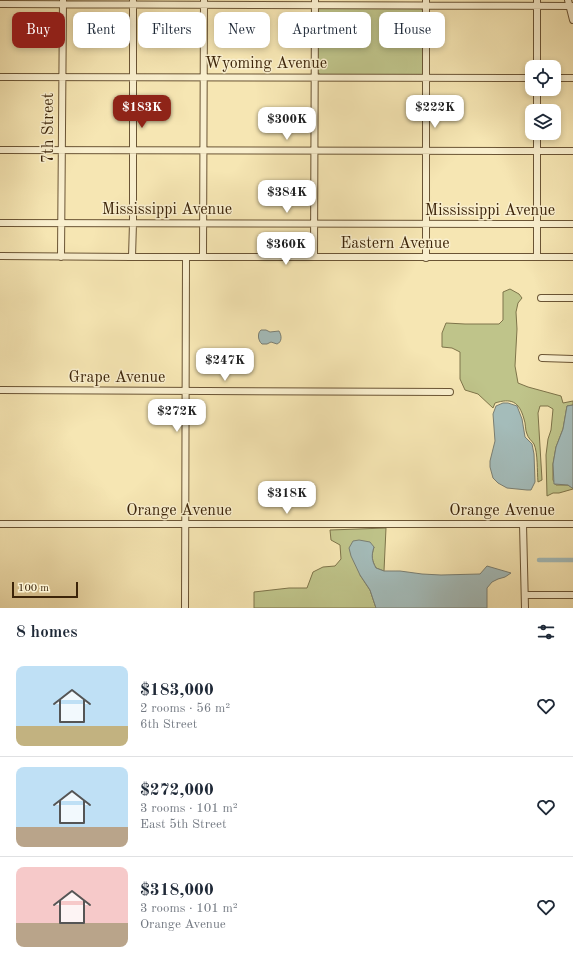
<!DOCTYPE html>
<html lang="en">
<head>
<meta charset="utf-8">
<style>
  :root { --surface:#fff; --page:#f2f2f3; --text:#1f2937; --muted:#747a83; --line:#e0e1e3; --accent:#8f2418 }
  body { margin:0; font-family:"Old Standard TT",serif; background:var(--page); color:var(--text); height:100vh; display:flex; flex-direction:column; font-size:15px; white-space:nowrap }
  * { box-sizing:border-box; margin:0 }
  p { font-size:13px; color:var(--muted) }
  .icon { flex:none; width:22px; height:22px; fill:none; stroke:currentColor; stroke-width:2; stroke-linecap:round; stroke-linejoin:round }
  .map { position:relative; height:608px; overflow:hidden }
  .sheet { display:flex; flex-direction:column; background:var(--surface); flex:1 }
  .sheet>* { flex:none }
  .hud { position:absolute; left:12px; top:12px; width:549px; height:36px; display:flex; gap:8px }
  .controls { position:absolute; left:525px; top:60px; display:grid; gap:8px }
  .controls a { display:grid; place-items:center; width:36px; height:36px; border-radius:8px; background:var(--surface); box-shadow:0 2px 6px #0003; font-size:20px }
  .scale { position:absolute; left:12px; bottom:10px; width:66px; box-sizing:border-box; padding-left:4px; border:2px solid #3c2409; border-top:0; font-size:11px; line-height:14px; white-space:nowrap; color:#3c2409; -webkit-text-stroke:3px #f9efce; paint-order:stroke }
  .price { position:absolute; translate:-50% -34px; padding:0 9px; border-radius:8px; background:#fff; color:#222; font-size:13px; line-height:26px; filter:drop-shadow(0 1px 2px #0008) }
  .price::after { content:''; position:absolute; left:50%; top:24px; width:12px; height:9px; margin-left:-6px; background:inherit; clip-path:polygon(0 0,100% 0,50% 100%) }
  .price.active { background:var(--accent); color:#fff }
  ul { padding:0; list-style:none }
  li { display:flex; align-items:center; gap:12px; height:100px; padding:0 16px }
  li+li { border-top:1px solid var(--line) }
  li span { display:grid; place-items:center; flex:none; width:112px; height:80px; border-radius:8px; color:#555 }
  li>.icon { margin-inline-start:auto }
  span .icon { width:48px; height:48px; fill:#fffc; stroke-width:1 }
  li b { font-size:17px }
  h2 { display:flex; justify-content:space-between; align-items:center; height:48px; padding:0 16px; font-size:17px }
  .tag { padding:0 14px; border-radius:8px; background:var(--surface); box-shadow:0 2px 6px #0003; font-size:14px; line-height:36px }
  .tag.active { background:var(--accent); color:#fff }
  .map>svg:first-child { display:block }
  .green { fill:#bfc48a; stroke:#7e744a }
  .water { fill:#a4bcba; stroke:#7a7f73 }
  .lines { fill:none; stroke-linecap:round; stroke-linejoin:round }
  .canal { stroke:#a4bcba; stroke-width:4.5 }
  .minor-casing { stroke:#6a5434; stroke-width:8 }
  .minor { stroke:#f9efce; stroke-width:6 }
  .labels { text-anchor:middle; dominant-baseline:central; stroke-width:3; stroke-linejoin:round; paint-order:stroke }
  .street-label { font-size:16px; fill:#3c2409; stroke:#f9efce }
</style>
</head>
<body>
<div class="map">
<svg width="573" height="608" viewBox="0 0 573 608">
  <rect width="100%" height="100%" fill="#f6e6b3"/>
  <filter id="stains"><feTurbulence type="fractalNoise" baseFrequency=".005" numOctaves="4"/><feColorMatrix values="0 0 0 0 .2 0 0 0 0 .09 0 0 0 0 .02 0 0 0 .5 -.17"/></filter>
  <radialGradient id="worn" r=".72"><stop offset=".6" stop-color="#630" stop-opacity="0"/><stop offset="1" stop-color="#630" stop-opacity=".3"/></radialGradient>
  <!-- green -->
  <path class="green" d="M 319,8 L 419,8 L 422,9 L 424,12 L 423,75 L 321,75 L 317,72 L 317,11 Z
    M 510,289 L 519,294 L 522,298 L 518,303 L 516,312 L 517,329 L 515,366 L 518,383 L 528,387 L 561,396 L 563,403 L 573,401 L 573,405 L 567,406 L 563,429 L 556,447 L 553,464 L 553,480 L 556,485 L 568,485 L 573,488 L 573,489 L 559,493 L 553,493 L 547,496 L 546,455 L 548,439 L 551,430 L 553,409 L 548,406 L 540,406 L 538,413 L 542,480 L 538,482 C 537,471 538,453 534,444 C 532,441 528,438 527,434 C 525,430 526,424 524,419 C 519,401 511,398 495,403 L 493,408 L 478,394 L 465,390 L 460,379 L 460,352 L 452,348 L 442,347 L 442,333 L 446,323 L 465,324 L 499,324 L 503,320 L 503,292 Z
    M 386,528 L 384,571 L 376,568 C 372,561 371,556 374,547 L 360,575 L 370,590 L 376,608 L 254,608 L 254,592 L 289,588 L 307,588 L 313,572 L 323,567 L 335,566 L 341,559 L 340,545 L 331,540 L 330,530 Z"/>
  <!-- water -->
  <path class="water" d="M 261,330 L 266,330 L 270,332 L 279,331 C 282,336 282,342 277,344 L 271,342 L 267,344 L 262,344 C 258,341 257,333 261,330 Z
    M 503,403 L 508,403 L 517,406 L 522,419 L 525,437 L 532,444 L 534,454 L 535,482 L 531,490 L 527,490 L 507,488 L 498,483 L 493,478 L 490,467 L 490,461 L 495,441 L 493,414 L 496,406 Z
    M 573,405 L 573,488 L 572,488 L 568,485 L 554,484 L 553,464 L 556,447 L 563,429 L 567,406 Z
    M 359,540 L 370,542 L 374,547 C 371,556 372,561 376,568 L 384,571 L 400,571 L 422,574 L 441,575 L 480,574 L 487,566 L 511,573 L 505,577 L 498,579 L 492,582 L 487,588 L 487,608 L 376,608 L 370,590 L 360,575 L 351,556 L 349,548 L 353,541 Z"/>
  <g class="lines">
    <!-- canal -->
    <path class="canal" d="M 539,560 L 573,560"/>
    <!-- minor casing -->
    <g class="minor-casing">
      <path id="minor" d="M 568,0 L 573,20
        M 0,4 L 573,6
        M 537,67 L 537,0
        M 0,77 L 532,78
        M 554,78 L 573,78
        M 537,111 L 537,89
        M 537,133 L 537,257
        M 0,150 L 573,151
        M 0,223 L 573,224
        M 0,256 L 132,257 L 573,257
        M 61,257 L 63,0
        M 132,257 L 133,223 L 133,1
        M 203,257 L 204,0
        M 314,257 L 315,0
        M 426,258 L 426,0
        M 541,298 L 573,298
        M 542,358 L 573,359
        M 0,390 L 450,392
        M 0,524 L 573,524
        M 523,524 L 525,608
        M 525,595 L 573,595
        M 185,608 L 186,257"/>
    </g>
    <!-- minor -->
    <use href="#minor" class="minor"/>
  </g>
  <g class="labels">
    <!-- street labels -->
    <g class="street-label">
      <text x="266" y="64">Wyoming Avenue</text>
      <text transform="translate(49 128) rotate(-90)">7th Street</text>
      <text x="167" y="210">Mississippi Avenue</text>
      <text x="490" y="211">Mississippi Avenue</text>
      <text x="395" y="244">Eastern Avenue</text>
      <text x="117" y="378">Grape Avenue</text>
      <text x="179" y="511">Orange Avenue</text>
      <text x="502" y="511">Orange Avenue</text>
    </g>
  </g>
  <rect width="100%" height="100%" filter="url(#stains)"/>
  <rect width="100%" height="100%" fill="url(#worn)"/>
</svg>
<div class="controls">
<a><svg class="icon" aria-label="locate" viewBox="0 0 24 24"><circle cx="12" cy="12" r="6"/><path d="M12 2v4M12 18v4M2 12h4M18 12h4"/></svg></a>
<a><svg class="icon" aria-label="layers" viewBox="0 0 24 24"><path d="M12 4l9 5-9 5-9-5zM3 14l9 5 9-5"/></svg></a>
</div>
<div class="scale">100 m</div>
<b class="price active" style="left:142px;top:129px">$183K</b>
<b class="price" style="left:435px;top:129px">$222K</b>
<b class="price" style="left:287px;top:141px">$300K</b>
<b class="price" style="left:287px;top:214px">$384K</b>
<b class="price" style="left:286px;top:266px">$360K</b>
<b class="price" style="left:225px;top:382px">$247K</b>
<b class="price" style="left:177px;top:433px">$272K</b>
<b class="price" style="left:287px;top:515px">$318K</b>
<div class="hud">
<a class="tag active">Buy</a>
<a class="tag">Rent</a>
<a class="tag">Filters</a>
<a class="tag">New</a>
<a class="tag">Apartment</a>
<a class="tag">House</a>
</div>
</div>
<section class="sheet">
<h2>8 homes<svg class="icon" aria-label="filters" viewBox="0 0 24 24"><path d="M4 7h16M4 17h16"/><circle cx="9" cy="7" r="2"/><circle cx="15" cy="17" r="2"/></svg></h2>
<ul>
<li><span style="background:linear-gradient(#bfe0f5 75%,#c2b280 0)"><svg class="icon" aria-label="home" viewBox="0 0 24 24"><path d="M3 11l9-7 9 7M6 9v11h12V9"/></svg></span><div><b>$183,000</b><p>2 rooms · 56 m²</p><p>6th Street</p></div><svg class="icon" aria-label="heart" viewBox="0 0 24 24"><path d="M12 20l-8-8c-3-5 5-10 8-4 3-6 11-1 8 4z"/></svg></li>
<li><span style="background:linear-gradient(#bfe0f5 75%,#b9a48a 0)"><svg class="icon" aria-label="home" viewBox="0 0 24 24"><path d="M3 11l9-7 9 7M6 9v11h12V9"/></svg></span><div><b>$272,000</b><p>3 rooms · 101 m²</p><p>East 5th Street</p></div><svg class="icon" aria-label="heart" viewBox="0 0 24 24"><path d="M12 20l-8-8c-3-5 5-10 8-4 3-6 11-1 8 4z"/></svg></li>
<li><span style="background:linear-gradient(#f6c9c9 70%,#b9a48a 0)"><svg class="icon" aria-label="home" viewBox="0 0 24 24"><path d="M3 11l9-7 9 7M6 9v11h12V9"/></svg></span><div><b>$318,000</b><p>3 rooms · 101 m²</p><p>Orange Avenue</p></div><svg class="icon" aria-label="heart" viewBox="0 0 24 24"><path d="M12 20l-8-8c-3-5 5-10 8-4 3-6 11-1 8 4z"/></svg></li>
</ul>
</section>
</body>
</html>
